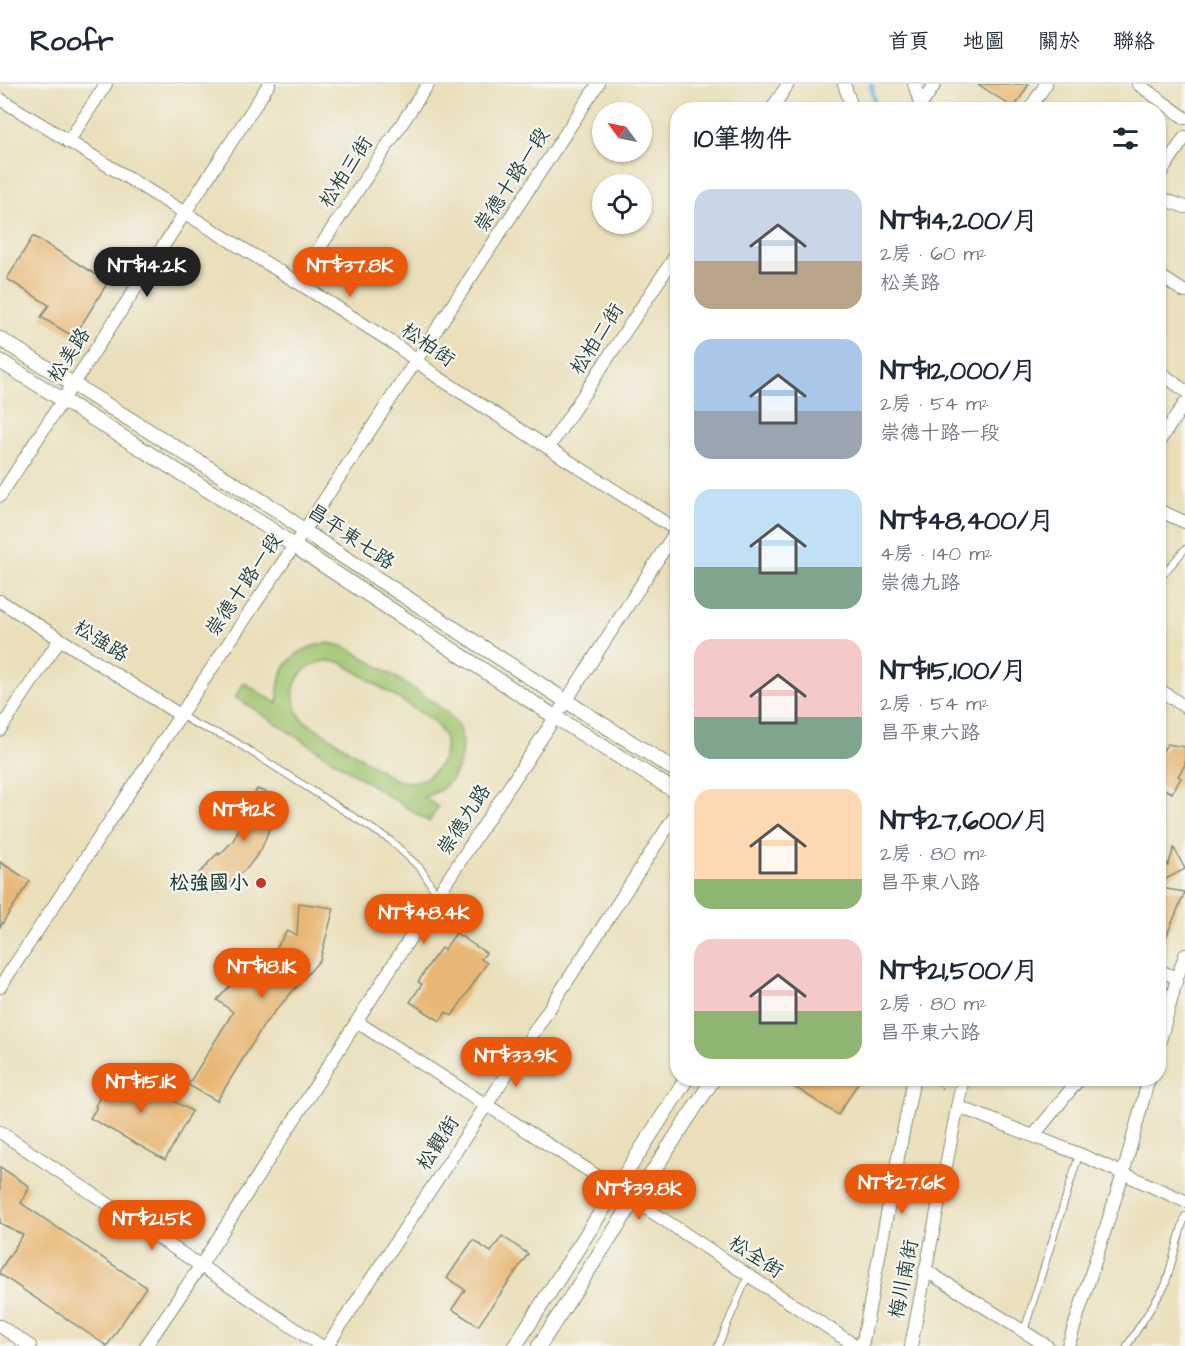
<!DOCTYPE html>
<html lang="zh-TW">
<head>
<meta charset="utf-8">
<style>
  :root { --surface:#fff; --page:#f2f2f3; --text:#1f2937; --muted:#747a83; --line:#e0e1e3; --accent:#ea580c }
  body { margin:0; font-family:"Architects Daughter","LXGW WenKai TC",sans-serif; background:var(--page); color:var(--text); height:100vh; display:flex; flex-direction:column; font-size:22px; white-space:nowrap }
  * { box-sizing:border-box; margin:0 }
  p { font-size:20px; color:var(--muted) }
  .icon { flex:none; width:33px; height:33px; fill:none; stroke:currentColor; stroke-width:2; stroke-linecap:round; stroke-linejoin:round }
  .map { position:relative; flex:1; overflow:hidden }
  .details { position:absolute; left:670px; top:18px; width:496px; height:984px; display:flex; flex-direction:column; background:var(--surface); border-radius:24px; box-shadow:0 2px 4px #0004 }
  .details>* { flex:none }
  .needle { width:39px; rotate:303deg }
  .controls { position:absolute; left:592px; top:18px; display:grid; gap:12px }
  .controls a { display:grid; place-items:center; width:60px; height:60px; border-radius:50%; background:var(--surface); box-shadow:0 2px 4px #0004; font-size:30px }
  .price { position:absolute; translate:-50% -51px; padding:0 14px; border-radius:21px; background:var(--accent); color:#fff; font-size:20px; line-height:39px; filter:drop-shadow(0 2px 3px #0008) }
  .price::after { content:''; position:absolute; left:50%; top:36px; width:18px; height:14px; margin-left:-9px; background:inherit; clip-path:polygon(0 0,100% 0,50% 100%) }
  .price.on { background:#222; color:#fff }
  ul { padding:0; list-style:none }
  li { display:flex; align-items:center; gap:18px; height:150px; padding:0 24px }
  li span { display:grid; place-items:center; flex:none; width:168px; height:120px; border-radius:18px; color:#555 }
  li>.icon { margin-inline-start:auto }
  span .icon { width:72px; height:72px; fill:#fffc; stroke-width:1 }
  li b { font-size:26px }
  h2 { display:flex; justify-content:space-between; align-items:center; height:72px; padding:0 24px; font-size:26px }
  header { display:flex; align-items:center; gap:36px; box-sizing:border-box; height:84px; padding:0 30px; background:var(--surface); border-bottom:2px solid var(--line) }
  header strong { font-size:28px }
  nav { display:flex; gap:33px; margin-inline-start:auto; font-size:21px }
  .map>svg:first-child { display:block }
  .green { fill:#a3c56f; stroke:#618152; stroke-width:1.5; fill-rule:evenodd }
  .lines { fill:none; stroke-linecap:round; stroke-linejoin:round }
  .stream { stroke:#5fbbdd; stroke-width:4.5 }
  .building { fill:#e8b775 }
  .service-casing { stroke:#848e77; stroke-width:8 }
  .minor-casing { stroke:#848e77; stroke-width:14 }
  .tertiary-casing { stroke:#848e77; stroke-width:16 }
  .path { stroke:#848e77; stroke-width:2; stroke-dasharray:1.5 4.5; stroke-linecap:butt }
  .service { stroke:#fff; stroke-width:6 }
  .minor { stroke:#fff; stroke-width:12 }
  .tertiary { stroke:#fff; stroke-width:14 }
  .poi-dot { fill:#c8321e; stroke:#f6f6f2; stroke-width:2 }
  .labels { text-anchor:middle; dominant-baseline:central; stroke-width:4.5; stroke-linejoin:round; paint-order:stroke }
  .street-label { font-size:20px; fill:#1f3d34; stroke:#f6f6f2 }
  .poi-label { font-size:20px; font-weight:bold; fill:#1f3d34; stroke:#f6f6f2; text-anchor:end }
</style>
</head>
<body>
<header>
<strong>Roofr</strong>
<nav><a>首頁</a><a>地圖</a><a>關於</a><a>聯絡</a></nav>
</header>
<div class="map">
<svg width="1185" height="1262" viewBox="0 0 1185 1262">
  <rect width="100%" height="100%" fill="#f6f6f2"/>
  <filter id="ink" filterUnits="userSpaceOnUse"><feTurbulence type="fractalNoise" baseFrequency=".0167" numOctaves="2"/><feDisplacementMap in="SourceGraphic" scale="12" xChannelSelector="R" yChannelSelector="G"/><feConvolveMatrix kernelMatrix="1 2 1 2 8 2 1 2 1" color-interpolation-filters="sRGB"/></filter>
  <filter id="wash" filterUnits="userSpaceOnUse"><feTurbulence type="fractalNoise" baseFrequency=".008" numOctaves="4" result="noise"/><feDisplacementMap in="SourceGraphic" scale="24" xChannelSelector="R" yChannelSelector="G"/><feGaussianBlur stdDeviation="1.35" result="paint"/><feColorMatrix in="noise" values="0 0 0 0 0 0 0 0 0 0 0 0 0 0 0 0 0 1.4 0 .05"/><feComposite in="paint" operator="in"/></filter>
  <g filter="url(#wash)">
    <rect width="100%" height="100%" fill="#eadfba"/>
    <!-- green -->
    <path class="green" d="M 329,559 L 342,562 L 353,567 C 373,580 451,624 458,642 C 463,653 463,668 459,679 C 454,697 441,708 424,713 L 438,723 L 429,738 L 235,613 L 244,599 L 278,620 C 275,584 294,563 329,559 ZM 327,577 L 340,578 L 344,580 L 432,636 C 437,643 444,648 445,657 C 448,675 434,693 417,697 C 411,699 404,697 397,697 L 303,636 C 284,611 295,581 327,577 Z"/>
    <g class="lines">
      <!-- stream -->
      <path class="stream" d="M 871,0 L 874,16 L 877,26"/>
    </g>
    <g id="blocks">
      <!-- building -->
      <path class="building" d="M 978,0 L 1029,0 L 1014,24 Z
        M 33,152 L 108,198 L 74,253 L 41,233 L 49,221 L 7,195 Z
        M 1167,660 L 1185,663 L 1185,681 L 1178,692 L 1181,694 L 1172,709 L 1160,703 L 1160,671 Z
        M 257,705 L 282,714 L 261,766 L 248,783 L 218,809 L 199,789 L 208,781 L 207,780 L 218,769 L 219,771 L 233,757 Z
        M 1174,764 L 1185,785 L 1160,798 L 1160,766 L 1168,782 Z
        M 0,778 L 30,797 L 0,843 Z
        M 1160,804 L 1185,808 L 1160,867 Z
        M 299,819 L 334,824 L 320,876 L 265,939 L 217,1017 L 188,1001 L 233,928 L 217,916 L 240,891 L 252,901 L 285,869 L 277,863 L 287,847 L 297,851 Z
        M 456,849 L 486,869 L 481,875 L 487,879 L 452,932 L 446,928 L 440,937 L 410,918 L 422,900 L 418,898 L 432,876 L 441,864 L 444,866 Z
        M 116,985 L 192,1027 L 165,1076 L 90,1034 L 97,1023 L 95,1022 Z
        M 781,994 L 861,994 L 838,1031 Z
        M 0,1083 L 29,1102 L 27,1107 L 28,1107 L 21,1119 L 146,1203 L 107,1262 L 0,1190 L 0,1186 L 23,1151 L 0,1139 Z
        M 502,1152 L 528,1170 L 478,1242 L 452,1225 L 465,1206 L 447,1194 L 473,1156 L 491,1168 Z"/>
    </g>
  </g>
  <g filter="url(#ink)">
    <use href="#blocks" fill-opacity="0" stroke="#848e77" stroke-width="1.5"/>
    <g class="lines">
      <!-- service casing -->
      <g class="service-casing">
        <path id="service" d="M 1160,494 L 1185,465
          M 180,631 L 197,641 L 231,655 L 390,756 L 421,785 L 437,811
          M 1024,1247 L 1079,1071
          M 718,1262 L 748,1192
          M 1127,1262 L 1165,1202 L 1185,1132"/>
      </g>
      <!-- minor casing -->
      <g class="minor-casing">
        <path id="minor" d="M 844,0 L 853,26
          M 914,0 L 921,21 L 935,0
          M 1138,0 L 1185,34
          M 0,15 L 297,198 L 396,261 L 436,292 L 678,447
          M 771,26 L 788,0
          M 1029,26 L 1046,0
          M 68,58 L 106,0
          M 1160,90 L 1185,53
          M 1160,114 L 1185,123
          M 1160,192 L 1185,208
          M 297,198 L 428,0
          M 1160,288 L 1185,307
          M 1160,356 L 1185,319
          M 549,363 L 678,168
          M 0,412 L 269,0
          M 1160,427 L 1185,438
          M 0,517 L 180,631
          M 1160,606 L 1185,623
          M 0,646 L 60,555
          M 1160,887 L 1177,894
          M 0,903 L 191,615 L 294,462 L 598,0
          M 357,938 L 616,1104
          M 1160,957 L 1177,894 L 1185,871
          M 957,1022 L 1079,1070 L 1185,1117
          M 0,1048 L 321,1262
          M 1034,1051 L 1080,994
          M 635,1115 L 649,1126 L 856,1262
          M 925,1186 L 1047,1262
          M 0,1242 L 30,1262
          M 146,1262 L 201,1181 L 437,812 L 566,617 L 678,444
          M 327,1262 L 493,1011 L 678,727
          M 862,1262 L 895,1088 L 914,994
          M 911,1262 L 963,994
          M 1068,1262 L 1123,1090 L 1149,994"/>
      </g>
      <!-- tertiary casing -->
      <g class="tertiary-casing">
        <path id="tertiary" d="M 0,255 L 280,428 L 304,447 L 330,464 L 566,617 L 678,688
          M 0,277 L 269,444 L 294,462 L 555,633 L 678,709
          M 515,1262 L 687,994
          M 539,1262 L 714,994"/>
      </g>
      <!-- path -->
      <path class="path" d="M 941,994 L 939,1004 L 945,1005"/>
      <!-- service -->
      <use href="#service" class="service"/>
      <!-- minor -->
      <use href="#minor" class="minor"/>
      <!-- tertiary -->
      <use href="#tertiary" class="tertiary"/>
    </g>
  </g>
  <!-- markers -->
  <circle class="poi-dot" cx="261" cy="799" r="6"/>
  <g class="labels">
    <!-- street labels -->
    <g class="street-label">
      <text transform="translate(346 88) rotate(-57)">松柏三街</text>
      <text transform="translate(512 96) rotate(-57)">崇德十路一段</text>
      <text transform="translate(597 255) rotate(-57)">松柏二街</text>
      <text transform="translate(428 261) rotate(35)">松柏街</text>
      <text transform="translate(69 271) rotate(-57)">松美路</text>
      <text transform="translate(351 453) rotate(34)">昌平東七路</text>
      <text transform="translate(244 501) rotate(-56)">崇德十路一段</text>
      <text transform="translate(101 557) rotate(32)">松強路</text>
      <text transform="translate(464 736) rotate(-57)">崇德九路</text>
      <text transform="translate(438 1059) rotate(-57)">松觀街</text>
      <text transform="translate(756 1173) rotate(33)">松全街</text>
      <text transform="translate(904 1195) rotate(-79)">梅川南街</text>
    </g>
    <!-- poi labels -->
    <g class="poi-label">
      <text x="249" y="799">松強國小</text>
    </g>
  </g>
</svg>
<div class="controls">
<a><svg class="needle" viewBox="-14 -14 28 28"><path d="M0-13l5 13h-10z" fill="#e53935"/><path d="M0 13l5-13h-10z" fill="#747a83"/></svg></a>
<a><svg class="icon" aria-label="locate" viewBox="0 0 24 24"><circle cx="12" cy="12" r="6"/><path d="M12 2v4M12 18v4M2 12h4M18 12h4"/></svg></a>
</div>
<b class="price on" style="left:147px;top:214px">NT$14.2K</b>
<b class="price" style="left:350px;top:214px">NT$37.8K</b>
<b class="price" style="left:244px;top:758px">NT$12K</b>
<b class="price" style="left:424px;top:861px">NT$48.4K</b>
<b class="price" style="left:262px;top:915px">NT$18.1K</b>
<b class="price" style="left:516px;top:1004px">NT$33.9K</b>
<b class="price" style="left:141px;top:1030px">NT$15.1K</b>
<b class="price" style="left:902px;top:1131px">NT$27.6K</b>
<b class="price" style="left:639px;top:1137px">NT$39.8K</b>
<b class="price" style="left:152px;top:1167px">NT$21.5K</b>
<section class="details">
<h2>10筆物件<svg class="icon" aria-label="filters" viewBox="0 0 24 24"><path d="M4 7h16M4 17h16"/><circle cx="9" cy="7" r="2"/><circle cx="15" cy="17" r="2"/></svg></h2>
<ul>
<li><span style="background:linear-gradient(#c9d6e8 60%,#b9a48a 0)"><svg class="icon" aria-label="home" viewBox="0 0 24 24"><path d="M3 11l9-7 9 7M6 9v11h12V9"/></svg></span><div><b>NT$14,200/月</b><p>2房 · 60 m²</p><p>松美路</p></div></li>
<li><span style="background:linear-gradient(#a9c7e8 60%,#9aa5b1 0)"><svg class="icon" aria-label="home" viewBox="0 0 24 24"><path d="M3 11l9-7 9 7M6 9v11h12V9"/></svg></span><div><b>NT$12,000/月</b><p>2房 · 54 m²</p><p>崇德十路一段</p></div></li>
<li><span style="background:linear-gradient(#bfe0f5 65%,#7fa58c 0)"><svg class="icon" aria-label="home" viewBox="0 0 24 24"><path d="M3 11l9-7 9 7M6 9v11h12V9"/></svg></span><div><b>NT$48,400/月</b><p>4房 · 140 m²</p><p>崇德九路</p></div></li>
<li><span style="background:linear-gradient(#f6c9c9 65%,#7fa58c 0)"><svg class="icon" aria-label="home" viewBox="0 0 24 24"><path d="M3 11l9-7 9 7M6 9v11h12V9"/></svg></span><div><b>NT$15,100/月</b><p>2房 · 54 m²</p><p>昌平東六路</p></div></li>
<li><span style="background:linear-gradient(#ffd9b3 75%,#8fb573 0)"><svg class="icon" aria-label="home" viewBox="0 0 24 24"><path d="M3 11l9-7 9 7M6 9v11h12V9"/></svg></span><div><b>NT$27,600/月</b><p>2房 · 80 m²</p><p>昌平東八路</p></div></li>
<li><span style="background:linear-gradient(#f6c9c9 60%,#8fb573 0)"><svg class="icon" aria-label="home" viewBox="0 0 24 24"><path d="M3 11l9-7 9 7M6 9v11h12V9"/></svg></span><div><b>NT$21,500/月</b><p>2房 · 80 m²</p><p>昌平東六路</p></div></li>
</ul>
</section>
</div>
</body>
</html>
